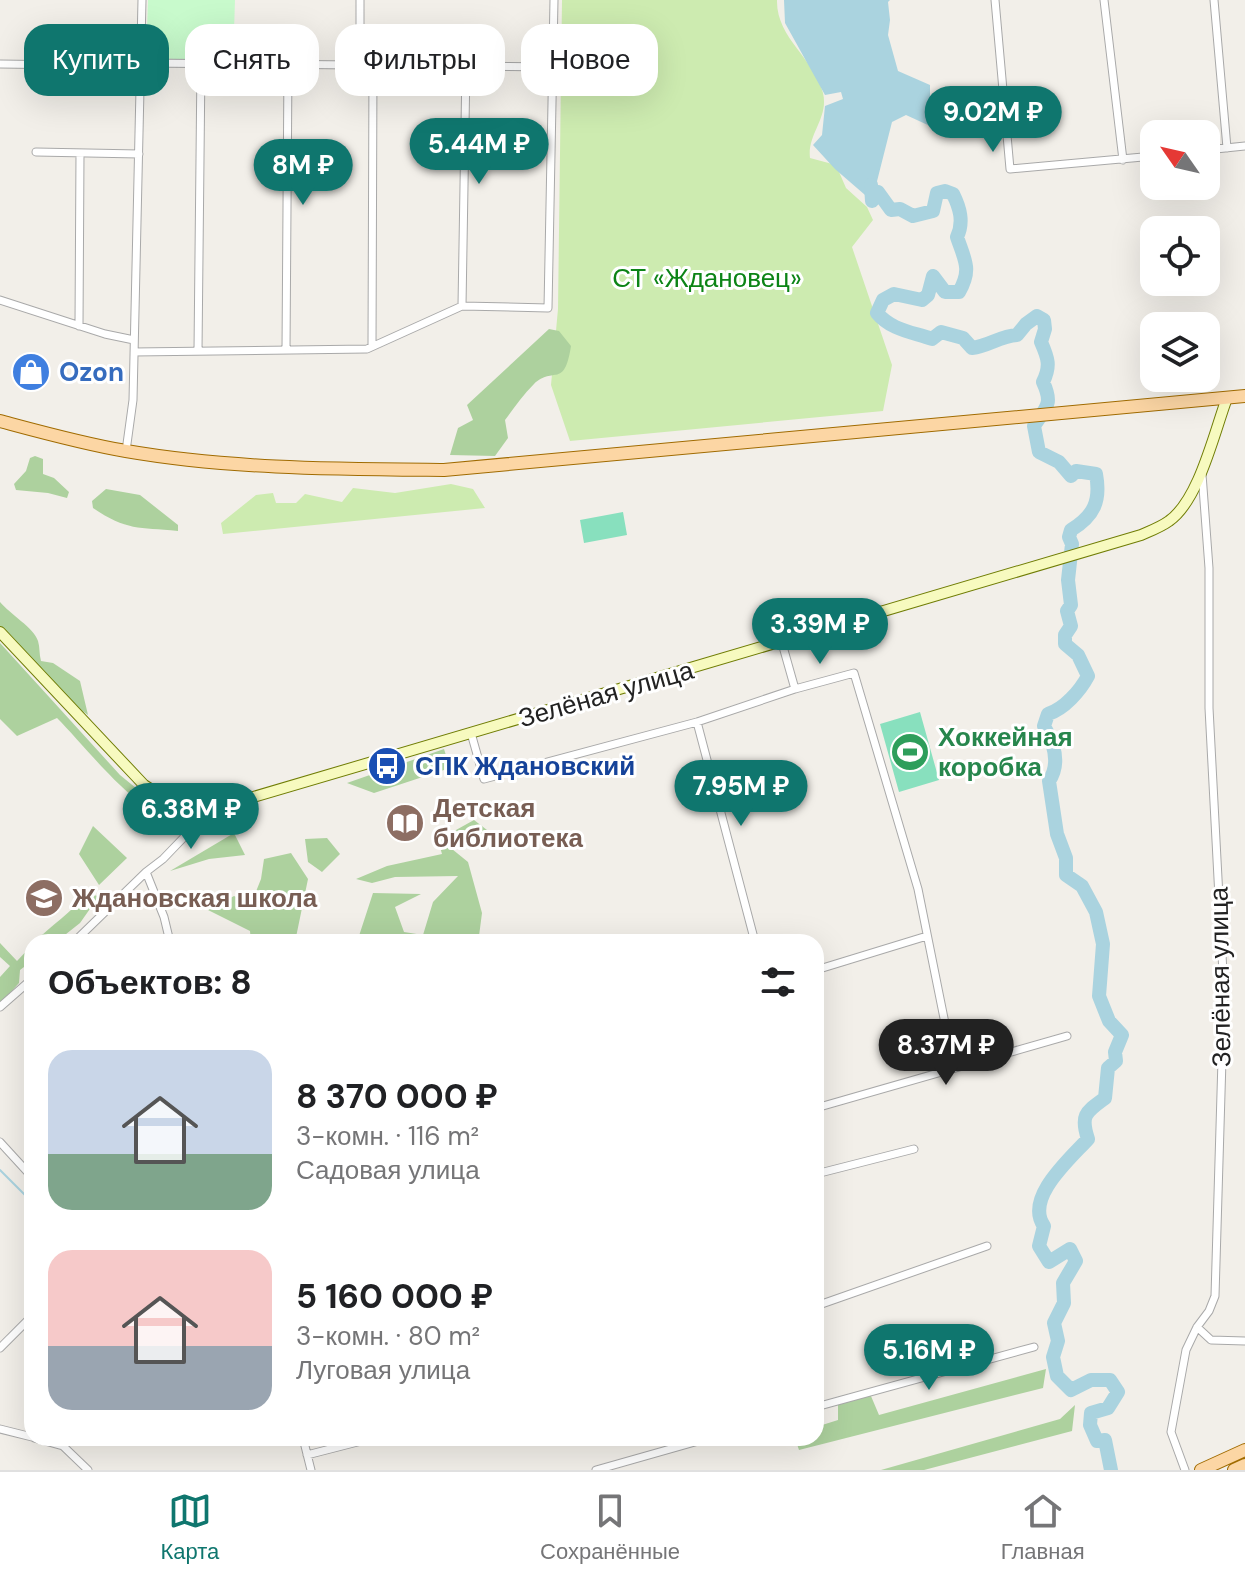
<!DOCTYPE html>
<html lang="ru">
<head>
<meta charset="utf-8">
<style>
  :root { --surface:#fff; --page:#f6f6f6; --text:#202124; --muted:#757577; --line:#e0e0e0; --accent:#0f766e }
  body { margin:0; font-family:"DM Sans",sans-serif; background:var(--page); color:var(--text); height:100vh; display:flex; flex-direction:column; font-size:30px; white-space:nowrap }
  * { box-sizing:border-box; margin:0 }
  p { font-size:26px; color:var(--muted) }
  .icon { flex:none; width:44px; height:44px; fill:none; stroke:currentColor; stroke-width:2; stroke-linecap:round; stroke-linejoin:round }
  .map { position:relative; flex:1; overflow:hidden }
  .drawer { position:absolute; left:24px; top:934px; width:800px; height:512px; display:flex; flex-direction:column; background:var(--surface); border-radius:24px; box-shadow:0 8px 32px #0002 }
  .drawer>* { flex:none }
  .top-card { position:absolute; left:24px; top:24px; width:800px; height:72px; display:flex; gap:16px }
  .needle { width:52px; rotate:304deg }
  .controls { position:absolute; left:1140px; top:120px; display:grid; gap:16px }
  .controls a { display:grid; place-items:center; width:80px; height:80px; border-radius:16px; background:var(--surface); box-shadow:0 8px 32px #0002; font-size:40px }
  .price { position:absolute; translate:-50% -68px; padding:0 18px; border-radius:28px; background:var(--accent); color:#fff; font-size:26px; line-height:52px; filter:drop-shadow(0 2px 4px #0008) }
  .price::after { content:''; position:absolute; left:50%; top:48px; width:24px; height:18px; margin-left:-12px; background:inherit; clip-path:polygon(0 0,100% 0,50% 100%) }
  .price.on { background:#222; color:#fff }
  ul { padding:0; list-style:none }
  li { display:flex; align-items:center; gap:24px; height:200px; padding:0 24px }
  li span { display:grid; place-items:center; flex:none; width:224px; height:160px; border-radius:24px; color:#555 }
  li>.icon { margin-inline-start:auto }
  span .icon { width:96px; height:96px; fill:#fffc; stroke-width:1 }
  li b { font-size:34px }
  h2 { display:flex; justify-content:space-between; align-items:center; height:96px; padding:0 24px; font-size:34px }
  .pill { padding:0 28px; border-radius:24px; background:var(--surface); box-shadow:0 8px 32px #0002; font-size:28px; line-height:72px }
  .pill.on { background:var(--accent); color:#fff }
  .tabs { display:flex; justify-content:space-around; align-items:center; height:112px; border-top:2px solid var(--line); background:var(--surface); font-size:22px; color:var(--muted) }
  .tabs a { display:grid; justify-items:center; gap:4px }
  .tabs .on { color:var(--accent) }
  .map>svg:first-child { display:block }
  .grass { fill:#cdebb0 }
  .forest { fill:#add19e }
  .park { fill:#c8facc }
  .pitch { fill:#88e0be }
  .water { fill:#aad3df }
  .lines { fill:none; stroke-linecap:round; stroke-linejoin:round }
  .stream { stroke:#aad3df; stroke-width:2 }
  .river { stroke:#aad3df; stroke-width:14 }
  .street-casing { stroke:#a9a9a9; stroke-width:9 }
  .secondary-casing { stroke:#707d05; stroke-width:12 }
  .primary-casing { stroke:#a06b00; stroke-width:14 }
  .street { stroke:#fff; stroke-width:7 }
  .secondary { stroke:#f7fabf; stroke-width:10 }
  .primary { stroke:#fcd6a4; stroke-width:12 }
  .labels { text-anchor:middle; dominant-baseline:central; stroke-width:6; stroke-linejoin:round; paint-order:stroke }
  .park-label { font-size:26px; fill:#0c8416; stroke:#fff }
  .shop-label { font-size:26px; font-weight:bold; fill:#366cbe; stroke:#fff; text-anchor:start }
  .street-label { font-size:26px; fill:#222; stroke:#fff }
  .leisure-label { font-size:26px; font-weight:bold; fill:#27864d; stroke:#fff; text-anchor:start }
  .transit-label { font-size:26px; font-weight:bold; fill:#164399; stroke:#fff; text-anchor:start }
  .education-label { font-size:26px; font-weight:bold; fill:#785e54; stroke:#fff; text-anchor:start }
</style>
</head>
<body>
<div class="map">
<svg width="1245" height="1470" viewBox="0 0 1245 1470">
  <rect width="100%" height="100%" fill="#f2efe9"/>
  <!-- grass -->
  <path class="grass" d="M 562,0 L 777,0 C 776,38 815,59 823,93 C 829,118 807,134 810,158 L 836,165 L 846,188 L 867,207 L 873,220 L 852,247 L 892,365 L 883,411 L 570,441 L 551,385 L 558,309 Z
    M 451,484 L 473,489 L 485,508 L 223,534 L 221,523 L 256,495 L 273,493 L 276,503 L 296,503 L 305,494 L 342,502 L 353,488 L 395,493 Z"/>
  <!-- forest -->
  <path class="forest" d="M 549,329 L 559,331 L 571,346 C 564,390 554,365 534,384 C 523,395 514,408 505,420 L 508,438 L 495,456 L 450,455 L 458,428 L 473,420 L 467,405 Z
    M 35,456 L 43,459 L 43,474 L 54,478 L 69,492 L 67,498 L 48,493 L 16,490 L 14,484 L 26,471 L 30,458 Z
    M 106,489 L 140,495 L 178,525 L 178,531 C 138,527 127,531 93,508 L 92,501 Z
    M 0,602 C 10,614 34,628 38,641 C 40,647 39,654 41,661 L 53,663 L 80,681 L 88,715 L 68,701 L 0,627 Z
    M 0,643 L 120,775 L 153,802 L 165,808 L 164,816 C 129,804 84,745 57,718 L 17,736 L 0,719 Z
    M 444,749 L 450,768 L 374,793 L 347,783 Z
    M 474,820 L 487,830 L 452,849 L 468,862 L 482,913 L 479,936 L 458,942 L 357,942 L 373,893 L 421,894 L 395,907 L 404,932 L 423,935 L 433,902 L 458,876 L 395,877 L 372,883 L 356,879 L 387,866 L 442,854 L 438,840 Z
    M 93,826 L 127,858 L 99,885 L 79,854 Z
    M 234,833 L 245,855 L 209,859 L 170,871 Z
    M 327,838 L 340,854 L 322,872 L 308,862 L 305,839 Z
    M 291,853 L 308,879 L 295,942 L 251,942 L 250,931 L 208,910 L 234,896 L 251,904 L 261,879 L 264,859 Z
    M 85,894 L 99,896 L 80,923 L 56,942 L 35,942 C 51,925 72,913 85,894 Z
    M 0,943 L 17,961 L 32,945 L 32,961 L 20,970 L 19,983 L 0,1004 L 0,977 L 10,966 L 0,957 Z
    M 1046,1369 L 1043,1388 L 799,1450 L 795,1438 L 816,1438 L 816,1415 L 819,1426 L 838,1420 L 838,1397 L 868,1389 L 879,1415 Z
    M 1075,1405 L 1072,1431 L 924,1470 L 881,1470 L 1060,1419 Z"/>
  <!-- park -->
  <path class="park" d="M 148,0 L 235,0 L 233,61 L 146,58 Z"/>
  <!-- pitch -->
  <path class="pitch" d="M 623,512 L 627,535 L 584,543 L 580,520 Z
    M 920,712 L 939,780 L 899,792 L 880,724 Z"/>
  <!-- water -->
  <path class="water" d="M 784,0 L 890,0 L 888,2 L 890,20 L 888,35 L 898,71 L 930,85 L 930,126 L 906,115 L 892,122 L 872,201 L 835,169 L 813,145 L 822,135 L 825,106 L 843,99 L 841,92 L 825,95 L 785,23 Z"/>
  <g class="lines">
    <!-- stream -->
    <path class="stream" d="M 0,1170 L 32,1202"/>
    <!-- river -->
    <path class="river" d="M 871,185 L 872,201 L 878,192 L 891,210 L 900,209 L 913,216 L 933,211 L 937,193 L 945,191 L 953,194 C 960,208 964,222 957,237 C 965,261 972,269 959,292 L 945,292 L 933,276 L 928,295 L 922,300 L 894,294 L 883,300 L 877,313 C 891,330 912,332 932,339 L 941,332 L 963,338 L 972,348 C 989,346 1000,336 1017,335 L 1026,324 L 1037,316 L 1044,320 L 1045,329 L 1041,342 C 1048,358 1051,366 1043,382 C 1053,404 1047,406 1034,426 L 1039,452 L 1059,462 L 1071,476 L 1076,471 L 1096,474 C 1101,501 1094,516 1071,530 L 1069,537 L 1072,544 L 1068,580 L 1071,605 L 1067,611 L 1071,626 L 1065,635 L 1065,644 L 1078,655 L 1088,676 C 1080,691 1064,709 1048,714 L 1044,726 C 1054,743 1061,763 1049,781 L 1057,834 L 1066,858 L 1066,875 L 1082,886 L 1096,912 L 1103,944 L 1099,996 L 1109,1021 L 1122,1035 L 1115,1052 L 1116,1061 L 1108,1068 L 1105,1098 C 1086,1112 1080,1115 1088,1139 C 1071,1158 1024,1198 1044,1226 L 1039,1246 L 1049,1262 L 1070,1249 L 1076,1261 L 1063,1283 L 1064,1303 L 1054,1323 L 1058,1341 L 1053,1357 L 1057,1376 L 1071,1390 L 1091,1380 L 1110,1380 L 1118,1392 L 1108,1408 L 1091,1413 L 1090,1425 L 1097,1441 L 1105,1440 L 1111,1470"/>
    <!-- street casing -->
    <g class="street-casing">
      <path id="street" d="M 995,0 L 1010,169 L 1154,156
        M 1104,0 L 1123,160
        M 1214,0 L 1227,148
        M 141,63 L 553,67
        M 0,64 L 141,66
        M 360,65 L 360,0
        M 1206,150 L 1245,146
        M 36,152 L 139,154
        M 0,300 L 105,334 L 134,340
        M 462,306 L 466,66
        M 79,326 L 80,153
        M 372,346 L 373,65
        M 286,350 L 288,64
        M 198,351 L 201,63
        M 134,352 L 367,349 L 462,306 L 548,308 L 554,0
        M 126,451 L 133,400 L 142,0
        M 795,689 L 854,673 L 918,889 L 954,1068
        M 697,722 L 755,942
        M 471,733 L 484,779 L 697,722 L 795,689 L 782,643
        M 146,872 L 164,917 L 170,942
        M 74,942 L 146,872 L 163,859 L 214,806
        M 816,970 L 927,936
        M 0,1007 L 32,979
        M 816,1108 L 1067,1036
        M 0,1142 L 32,1177
        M 816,1174 L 914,1149
        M 816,1306 L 987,1246
        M 1197,1327 L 1211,1340 L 1245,1341
        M 0,1348 L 32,1316
        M 816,1407 L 1034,1347
        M 0,1429 L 32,1437
        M 34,1438 L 63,1446 L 88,1470
        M 303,1438 L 311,1470
        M 307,1455 L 373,1438
        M 596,1470 L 709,1438
        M 1185,1470 L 1171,1432 L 1186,1350 L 1197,1327 L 1209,1311 L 1215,1296 L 1224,992 L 1209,708 L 1209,568 L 1202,474"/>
    </g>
    <!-- secondary casing -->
    <g class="secondary-casing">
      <path id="secondary" d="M 0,632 L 144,785 C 175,807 204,807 240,801 L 1141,535 C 1150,531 1161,527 1169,521 C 1199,500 1214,433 1227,398"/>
    </g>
    <!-- primary casing -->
    <g class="primary-casing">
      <path id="primary" d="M 0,421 C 41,432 84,444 126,451 C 230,469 338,469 444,470 L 1245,396
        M 1201,1470 L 1245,1450
        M 1234,1470 L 1245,1465"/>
    </g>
    <!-- street -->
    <use href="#street" class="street"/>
    <!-- secondary -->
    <use href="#secondary" class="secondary"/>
    <!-- primary -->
    <use href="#primary" class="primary"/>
  </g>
  <!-- icons -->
  <defs>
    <g id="shop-disc" transform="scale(2)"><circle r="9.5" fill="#3f7fe0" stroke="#fff"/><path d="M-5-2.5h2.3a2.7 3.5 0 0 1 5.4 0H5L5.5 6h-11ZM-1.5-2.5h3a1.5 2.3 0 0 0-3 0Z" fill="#fff"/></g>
    <g id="stadium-disc" transform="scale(2)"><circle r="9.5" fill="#2e9e5b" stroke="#fff"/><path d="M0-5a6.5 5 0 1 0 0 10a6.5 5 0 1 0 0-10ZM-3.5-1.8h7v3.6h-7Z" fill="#fff"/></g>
    <g id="bus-disc" transform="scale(2)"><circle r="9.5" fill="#1a4fb4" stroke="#fff"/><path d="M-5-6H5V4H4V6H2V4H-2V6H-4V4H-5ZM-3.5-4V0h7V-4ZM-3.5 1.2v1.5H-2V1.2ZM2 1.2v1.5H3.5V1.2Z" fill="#fff"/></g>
    <g id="library-disc" transform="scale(2)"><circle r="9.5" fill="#8d6e63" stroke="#fff"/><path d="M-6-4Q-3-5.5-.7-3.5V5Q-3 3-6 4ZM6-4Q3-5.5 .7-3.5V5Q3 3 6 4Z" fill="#fff"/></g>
    <g id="school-disc" transform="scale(2)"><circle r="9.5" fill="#8d6e63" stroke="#fff"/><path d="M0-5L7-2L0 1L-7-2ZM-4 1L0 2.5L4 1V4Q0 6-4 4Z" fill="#fff"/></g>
  </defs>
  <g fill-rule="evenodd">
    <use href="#shop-disc" x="31" y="372"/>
    <use href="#stadium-disc" x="910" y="752"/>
    <use href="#bus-disc" x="387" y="766"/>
    <use href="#library-disc" x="405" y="823"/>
    <use href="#school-disc" x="44" y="898"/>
  </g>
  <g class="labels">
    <!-- park labels -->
    <g class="park-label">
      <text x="707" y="278">СТ «Ждановец»</text>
    </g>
    <!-- shop labels -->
    <g class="shop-label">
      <text x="59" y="372">Ozon</text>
    </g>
    <!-- street labels -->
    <g class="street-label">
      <text transform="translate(606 694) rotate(-16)">Зелёная улица</text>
      <text transform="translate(1220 977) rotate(-91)">Зелёная улица</text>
    </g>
    <!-- leisure labels -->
    <g class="leisure-label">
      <text x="938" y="737">Хоккейная<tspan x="938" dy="30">коробка</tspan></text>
    </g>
    <!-- transit labels -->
    <g class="transit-label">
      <text x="415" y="766">СПК Ждановский</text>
    </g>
    <!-- education labels -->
    <g class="education-label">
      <text x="433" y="808">Детская<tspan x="433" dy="30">библиотека</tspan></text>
      <text x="72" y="898">Ждановская школа</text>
    </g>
  </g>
</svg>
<div class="controls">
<a><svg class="needle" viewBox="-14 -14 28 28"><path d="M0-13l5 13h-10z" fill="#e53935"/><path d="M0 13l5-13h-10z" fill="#757577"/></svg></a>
<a><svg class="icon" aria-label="locate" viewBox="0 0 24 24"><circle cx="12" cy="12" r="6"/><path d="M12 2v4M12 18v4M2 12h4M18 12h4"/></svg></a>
<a><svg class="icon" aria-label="layers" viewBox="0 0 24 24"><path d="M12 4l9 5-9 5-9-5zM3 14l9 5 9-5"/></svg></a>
</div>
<b class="price" style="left:993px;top:154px">9.02M ₽</b>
<b class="price" style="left:479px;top:186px">5.44M ₽</b>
<b class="price" style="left:303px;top:207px">8M ₽</b>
<b class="price" style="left:820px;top:666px">3.39M ₽</b>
<b class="price" style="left:741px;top:828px">7.95M ₽</b>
<b class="price" style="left:191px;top:851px">6.38M ₽</b>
<b class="price on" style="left:946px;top:1087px">8.37M ₽</b>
<b class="price" style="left:929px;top:1392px">5.16M ₽</b>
<div class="top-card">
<a class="pill on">Купить</a>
<a class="pill">Снять</a>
<a class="pill">Фильтры</a>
<a class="pill">Новое</a>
</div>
<section class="drawer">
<h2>Объектов: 8<svg class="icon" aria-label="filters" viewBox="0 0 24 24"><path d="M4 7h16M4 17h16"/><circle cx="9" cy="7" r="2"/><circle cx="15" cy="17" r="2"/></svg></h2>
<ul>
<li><span style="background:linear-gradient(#c9d6e8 65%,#7fa58c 0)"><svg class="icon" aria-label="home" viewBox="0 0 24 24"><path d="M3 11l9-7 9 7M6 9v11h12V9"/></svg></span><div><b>8 370 000 ₽</b><p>3-комн. · 116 m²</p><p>Садовая улица</p></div></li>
<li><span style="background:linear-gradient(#f6c9c9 60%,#9aa5b1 0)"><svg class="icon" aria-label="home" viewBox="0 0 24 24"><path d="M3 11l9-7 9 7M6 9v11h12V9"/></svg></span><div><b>5 160 000 ₽</b><p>3-комн. · 80 m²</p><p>Луговая улица</p></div></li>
</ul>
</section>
</div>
<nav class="tabs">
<a class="on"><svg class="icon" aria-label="map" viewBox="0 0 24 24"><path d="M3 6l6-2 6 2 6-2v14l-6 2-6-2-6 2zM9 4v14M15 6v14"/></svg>Карта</a>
<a><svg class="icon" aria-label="saved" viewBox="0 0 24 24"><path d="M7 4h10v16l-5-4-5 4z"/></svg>Сохранённые</a>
<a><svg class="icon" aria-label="home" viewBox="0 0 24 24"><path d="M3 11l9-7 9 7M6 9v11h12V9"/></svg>Главная</a>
</nav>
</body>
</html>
